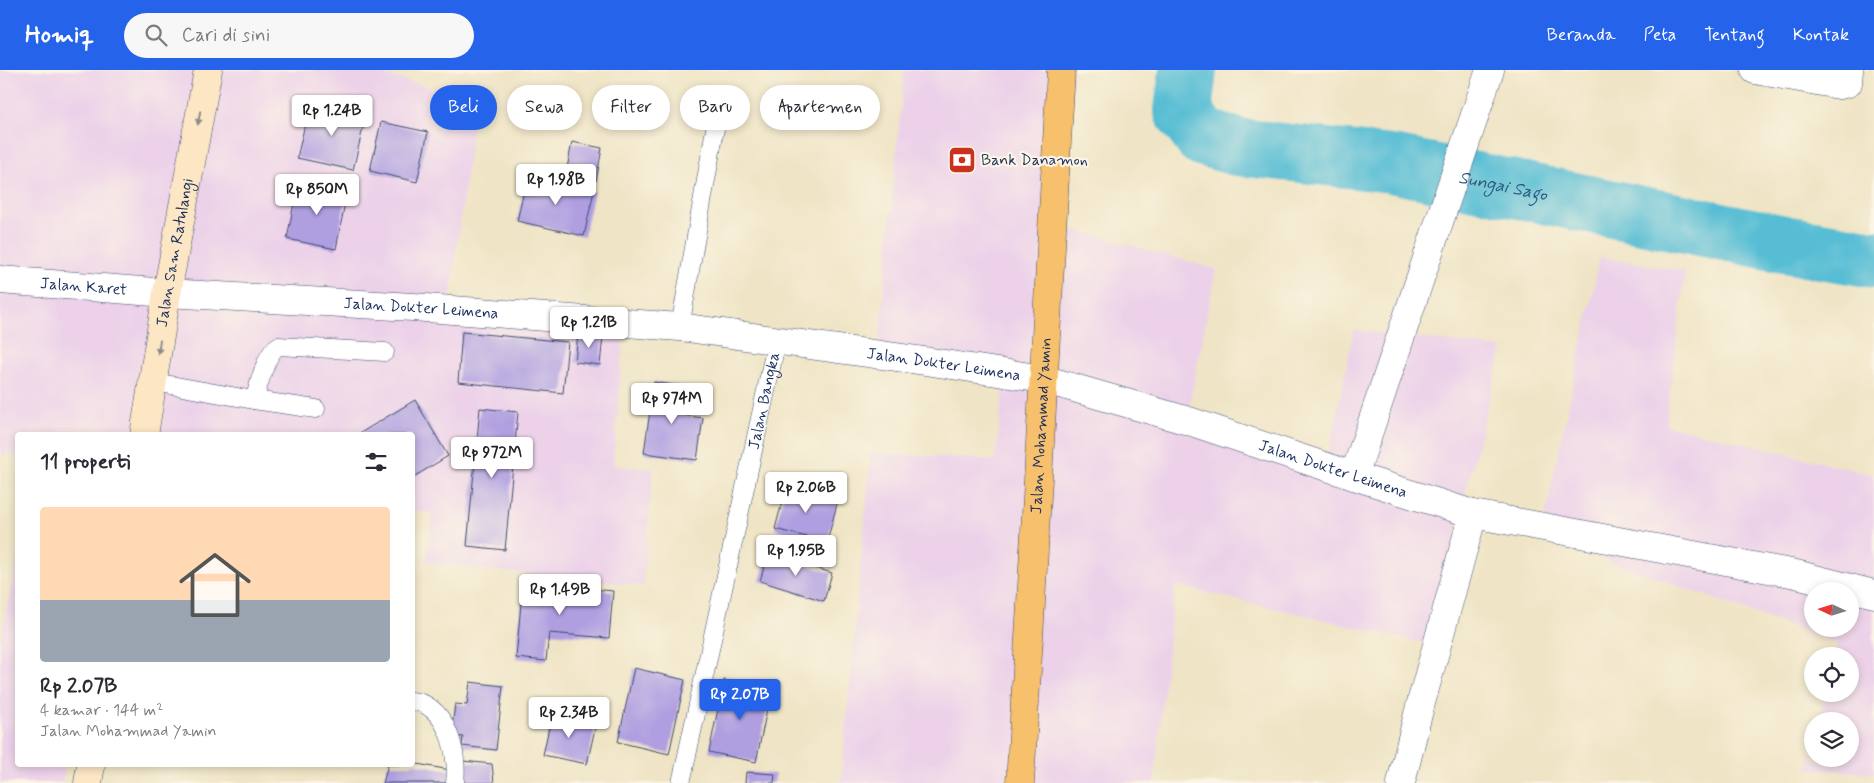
<!DOCTYPE html>
<html lang="id">
<head>
<meta charset="utf-8">
<style>
  :root { --surface:#fff; --page:#f7f7f7; --text:#2b2b33; --muted:#7c7c81; --accent:#2563eb }
  body { margin:0; font-family:Mynerve,sans-serif; background:var(--page); color:var(--text); height:100vh; display:flex; flex-direction:column; font-size:19px; white-space:nowrap }
  * { box-sizing:border-box; margin:0 }
  p { font-size:16px; color:var(--muted) }
  .icon { flex:none; width:28px; height:28px; fill:none; stroke:currentColor; stroke-width:2; stroke-linecap:round; stroke-linejoin:round }
  .map { position:relative; flex:1; overflow:hidden }
  .side { position:absolute; left:15px; top:362px; width:400px; height:335px; display:flex; flex-direction:column; background:var(--surface); border-radius:5px; box-shadow:0 2px 8px #0003 }
  .side>* { flex:none }
  .hud { position:absolute; left:430px; top:15px; width:475px; height:45px; display:flex; gap:10px }
  .needle { width:32px; rotate:274deg }
  .fabs { position:absolute; left:1804px; top:512px; display:grid; gap:10px }
  .fabs a { display:grid; place-items:center; width:55px; height:55px; border-radius:50%; background:var(--surface); box-shadow:0 2px 8px #0003; font-size:25px }
  .price { position:absolute; translate:-50% -42px; padding:0 11px; border-radius:5px; background:#fff; color:#222; font-size:16px; line-height:32px; filter:drop-shadow(0 1px 2px #0008) }
  .price::after { content:''; position:absolute; left:50%; top:30px; width:15px; height:11px; margin-left:-8px; background:inherit; clip-path:polygon(0 0,100% 0,50% 100%) }
  .price.current { background:var(--accent); color:#fff }
  ul { padding:0; list-style:none }
  li { display:grid; align-content:center; gap:10px; height:265px; padding:0 25px }
  li span { display:grid; place-items:center; height:155px; border-radius:5px; color:#555 }
  li>.icon { margin-inline-start:auto }
  span .icon { width:90px; height:90px; fill:#fffc; stroke-width:1 }
  li b { font-size:21px }
  h2 { display:flex; justify-content:space-between; align-items:center; height:60px; padding:0 25px; font-size:21px }
  .pill { padding:0 18px; border-radius:22px; background:var(--surface); box-shadow:0 2px 8px #0003; font-size:18px; line-height:45px }
  .pill.current { background:var(--accent); color:#fff }
  header { display:flex; align-items:center; gap:30px; box-sizing:border-box; height:70px; padding:0 25px; background:var(--accent); color:#fff }
  header strong { font-size:24px }
  nav { display:flex; gap:28px; margin-inline-start:auto; font-size:18px }
  .search { width:350px; height:45px; background:var(--page); display:flex; align-items:center; gap:12px; box-sizing:border-box; padding:0 18px; border-radius:28px; color:var(--muted); font-size:19px }
  .map>svg:first-child { display:block }
  .built { fill:#ecd1e9; fill-rule:evenodd }
  .lines { fill:none; stroke-linecap:round; stroke-linejoin:round }
  .river { stroke:#56bdd4; stroke-width:58 }
  .building { fill:#af9fe1 }
  .lane-casing { stroke:#3b4a6d; stroke-width:19 }
  .street-casing { stroke:#3b4a6d; stroke-width:29 }
  .secondary-casing { stroke:#3b4a6d; stroke-width:29 }
  .primary-casing { stroke:#3b4a6d; stroke-width:29 }
  .lane { stroke:#fff; stroke-width:18 }
  .street { stroke:#fff; stroke-width:28 }
  .secondary { stroke:#fce6c4; stroke-width:28 }
  .primary { stroke:#f7c06c; stroke-width:28 }
  .oneway { fill:#8c8a91 }
  .labels { text-anchor:middle; dominant-baseline:central; stroke-width:4.5; stroke-linejoin:round; paint-order:stroke }
  .poi-label { font-size:16px; fill:#1b2f5e; stroke:#fcf5e5; text-anchor:start }
  .street-label { font-size:16px; fill:#1b2f5e; stroke:#fcf5e5 }
  .water-label { font-size:18px; font-style:italic; fill:#2d5a81; stroke:#fcf5e5 }
</style>
</head>
<body>
<header>
<strong>Homiq</strong>
<div class="search"><svg class="icon" aria-label="search" viewBox="0 0 24 24"><circle cx="10" cy="10" r="6"/><path d="M15 15l6 6"/></svg>Cari di sini</div>
<nav><a>Beranda</a><a>Peta</a><a>Tentang</a><a>Kontak</a></nav>
</header>
<div class="map">
<svg width="1874" height="713" viewBox="0 0 1874 713">
  <rect width="100%" height="100%" fill="#fcf5e5"/>
  <filter id="ink" filterUnits="userSpaceOnUse"><feTurbulence type="fractalNoise" baseFrequency=".02" numOctaves="2"/><feDisplacementMap in="SourceGraphic" scale="10" xChannelSelector="R" yChannelSelector="G"/><feConvolveMatrix kernelMatrix="1 2 1 2 8 2 1 2 1" color-interpolation-filters="sRGB"/></filter>
  <filter id="wash" filterUnits="userSpaceOnUse"><feTurbulence type="fractalNoise" baseFrequency=".0096" numOctaves="4" result="noise"/><feDisplacementMap in="SourceGraphic" scale="20" xChannelSelector="R" yChannelSelector="G"/><feGaussianBlur stdDeviation="1.12" result="paint"/><feColorMatrix in="noise" values="0 0 0 0 0 0 0 0 0 0 0 0 0 0 0 0 0 1.4 0 .05"/><feComposite in="paint" operator="in"/></filter>
  <g filter="url(#wash)">
    <rect width="100%" height="100%" fill="#efe4c5"/>
    <!-- built -->
    <path class="built" d="M 0,0 L 367,0 L 476,30 L 448,244 L 624,258 L 613,396 L 653,399 L 643,516 L 426,493 L 432,444 L 413,440 L 412,365 L 18,365 L 17,386 L 0,383 Z
      M 904,0 L 1074,0 L 1064,157 L 1216,199 L 1184,364 L 1326,396 L 1354,260 L 1502,278 L 1428,574 L 1175,515 L 1154,713 L 841,713 L 871,383 L 995,390 L 1005,303 L 878,288 Z
      M 1600,187 L 1685,201 L 1666,355 L 1874,405 L 1874,703 L 1808,699 L 1812,680 L 1812,689 L 1850,689 L 1850,651 L 1819,651 L 1825,624 L 1850,624 L 1850,586 L 1834,586 L 1837,573 L 1541,466 ZM 1812,521 L 1850,521 L 1850,559 L 1812,559 Z
      M 17,487 L 18,695 L 65,695 L 63,713 L 0,713 L 0,574 Z"/>
    <g class="lines">
      <!-- river -->
      <path class="river" id="s1" d="M 1188,0 L 1183,41 L 1202,67 L 1237,77 L 1392,94 L 1784,174 L 1874,189"/>
    </g>
    <g id="blocks">
      <!-- building -->
      <path class="building" d="M 310,33 L 366,45 L 353,100 L 297,88 Z
        M 381,52 L 428,62 L 417,112 L 370,101 Z
        M 572,72 L 602,78 L 596,111 L 566,104 Z
        M 527,107 L 594,121 L 584,166 L 517,151 Z
        M 298,112 L 347,122 L 336,179 L 287,169 Z
        M 462,262 L 568,272 L 563,323 L 458,312 Z
        M 578,264 L 603,266 L 600,295 L 575,292 Z
        M 654,312 L 686,317 L 682,345 L 703,348 L 697,390 L 644,383 Z
        M 415,330 L 448,386 L 412,408 L 412,365 L 357,365 Z
        M 480,338 L 518,342 L 505,480 L 467,476 Z
        M 786,417 L 838,430 L 827,472 L 775,459 Z
        M 768,484 L 832,503 L 824,531 L 760,511 Z
        M 523,512 L 613,521 L 609,568 L 549,563 L 546,591 L 516,588 Z
        M 634,598 L 685,610 L 669,684 L 618,672 Z
        M 724,610 L 771,620 L 756,692 L 709,682 Z
        M 470,612 L 503,616 L 496,680 L 462,676 L 463,667 L 451,666 L 455,634 L 467,635 Z
        M 552,644 L 596,654 L 587,694 L 543,685 Z
        M 463,691 L 492,694 L 494,713 L 460,713 Z
        M 412,693 L 450,700 L 449,713 L 383,713 L 388,695 L 412,695 Z
        M 746,702 L 775,704 L 774,713 L 745,713 Z"/>
    </g>
  </g>
  <g filter="url(#ink)">
    <use href="#blocks" fill-opacity="0" stroke="#3b4a6d" stroke-width="1"/>
    <g class="lines">
      <!-- lane casing -->
      <g class="lane-casing">
        <g id="lane">
          <path d="M 680,257 L 715,59"/>
          <path d="M 154,312 L 254,330 L 316,339"/>
          <path d="M 254,330 C 259,316 265,284 278,276 L 385,282"/>
          <path d="M 412,631 C 416,632 421,632 424,634 C 450,647 458,687 455,713"/>
          <path id="s2" d="M 681,713 L 777,270"/>
        </g>
      </g>
      <!-- street casing -->
      <g class="street-casing">
        <g id="street">
          <path d="M 1755,0 L 1839,15 L 1848,13 L 1849,0"/>
          <path id="s3" d="M 0,210 L 167,223 L 413,237 L 680,257 L 932,292 L 1043,309 L 1192,352 L 1354,406 L 1473,444 L 1796,504 L 1874,524"/>
          <path d="M 1354,406 L 1490,0"/>
          <path d="M 1401,713 L 1418,644 L 1473,444"/>
        </g>
      </g>
      <!-- secondary casing -->
      <g class="secondary-casing">
        <g id="secondary">
          <path id="s4" d="M 144,365 L 167,223 L 208,0"/>
          <path d="M 88,713 L 91,695"/>
        </g>
      </g>
      <!-- primary casing -->
      <g class="primary-casing">
        <g id="primary">
          <path id="s5" d="M 1020,713 L 1030,551 L 1061,0"/>
        </g>
      </g>
      <!-- lane -->
      <use href="#lane" class="lane"/>
      <!-- street -->
      <use href="#street" class="street"/>
      <!-- secondary -->
      <use href="#secondary" class="secondary"/>
      <!-- primary -->
      <use href="#primary" class="primary"/>
    </g>
    <!-- one-way arrows -->
    <defs><path id="oneway-solid" d="M-6-.8H1V-3.2L6.5 0L1 3.2V.8H-6Z" transform="scale(1.25)"/></defs>
    <g class="oneway">
      <use href="#oneway-solid" transform="translate(199 48) rotate(100)"/>
      <use href="#oneway-solid" transform="translate(159 277) rotate(98)"/>
    </g>
  </g>
  <!-- icons -->
  <defs>
    <g id="bank-square" transform="scale(1.4375)"><rect x="-9" y="-9" width="18" height="18" rx="4" fill="#c8321e" stroke="#fcf5e5"/><path d="M-6-4H6V4H-6ZM0-2.3a2.3 2.3 0 1 0 0 4.6a2.3 2.3 0 1 0 0-4.6Z" fill="#fff"/></g>
  </defs>
  <g fill-rule="evenodd">
    <use href="#bank-square" x="962" y="90"/>
  </g>
  <g class="labels">
    <!-- poi labels -->
    <g class="poi-label">
      <text x="981" y="90">Bank Danamon</text>
    </g>
    <!-- street labels -->
    <g class="street-label">
      <text stroke="none"><textPath href="#s4" startOffset="185">Jalan Sam Ratulangi</textPath></text>
      <text stroke="none"><textPath href="#s3" startOffset="84">Jalan Karet</textPath></text>
      <text stroke="none"><textPath href="#s3" startOffset="422">Jalan Dokter Leimena</textPath></text>
      <text stroke="none"><textPath href="#s3" startOffset="948">Jalan Dokter Leimena</textPath></text>
      <text stroke="none"><textPath href="#s2" startOffset="391">Jalan Bangka</textPath></text>
      <text stroke="none"><textPath href="#s5" startOffset="358">Jalan Mohammad Yamin</textPath></text>
      <text stroke="none"><textPath href="#s3" startOffset="1352">Jalan Dokter Leimena</textPath></text>
    </g>
    <!-- water labels -->
    <g class="water-label">
      <text stroke="none"><textPath href="#s1" startOffset="379">Sungai Sago</textPath></text>
    </g>
  </g>
</svg>
<div class="fabs">
<a><svg class="needle" viewBox="-14 -14 28 28"><path d="M0-13l5 13h-10z" fill="#e53935"/><path d="M0 13l5-13h-10z" fill="#7c7c81"/></svg></a>
<a><svg class="icon" aria-label="locate" viewBox="0 0 24 24"><circle cx="12" cy="12" r="6"/><path d="M12 2v4M12 18v4M2 12h4M18 12h4"/></svg></a>
<a><svg class="icon" aria-label="layers" viewBox="0 0 24 24"><path d="M12 4l9 5-9 5-9-5zM3 14l9 5 9-5"/></svg></a>
</div>
<b class="price" style="left:332px;top:67px">Rp 1.24B</b>
<b class="price" style="left:556px;top:136px">Rp 1.98B</b>
<b class="price" style="left:317px;top:146px">Rp 850M</b>
<b class="price" style="left:589px;top:279px">Rp 1.21B</b>
<b class="price" style="left:672px;top:355px">Rp 974M</b>
<b class="price" style="left:492px;top:409px">Rp 972M</b>
<b class="price" style="left:806px;top:444px">Rp 2.06B</b>
<b class="price" style="left:796px;top:507px">Rp 1.95B</b>
<b class="price" style="left:560px;top:546px">Rp 1.49B</b>
<b class="price current" style="left:740px;top:651px">Rp 2.07B</b>
<b class="price" style="left:569px;top:669px">Rp 2.34B</b>
<div class="hud">
<a class="pill current">Beli</a>
<a class="pill">Sewa</a>
<a class="pill">Filter</a>
<a class="pill">Baru</a>
<a class="pill">Apartemen</a>
</div>
<section class="side">
<h2>11 properti<svg class="icon" aria-label="filters" viewBox="0 0 24 24"><path d="M4 7h16M4 17h16"/><circle cx="9" cy="7" r="2"/><circle cx="15" cy="17" r="2"/></svg></h2>
<ul>
<li><span style="background:linear-gradient(#ffd9b3 60%,#9aa5b1 0)"><svg class="icon" aria-label="home" viewBox="0 0 24 24"><path d="M3 11l9-7 9 7M6 9v11h12V9"/></svg></span><div><b>Rp 2.07B</b><p>4 kamar · 144 m²</p><p>Jalan Mohammad Yamin</p></div></li>
</ul>
</section>
</div>
</body>
</html>
